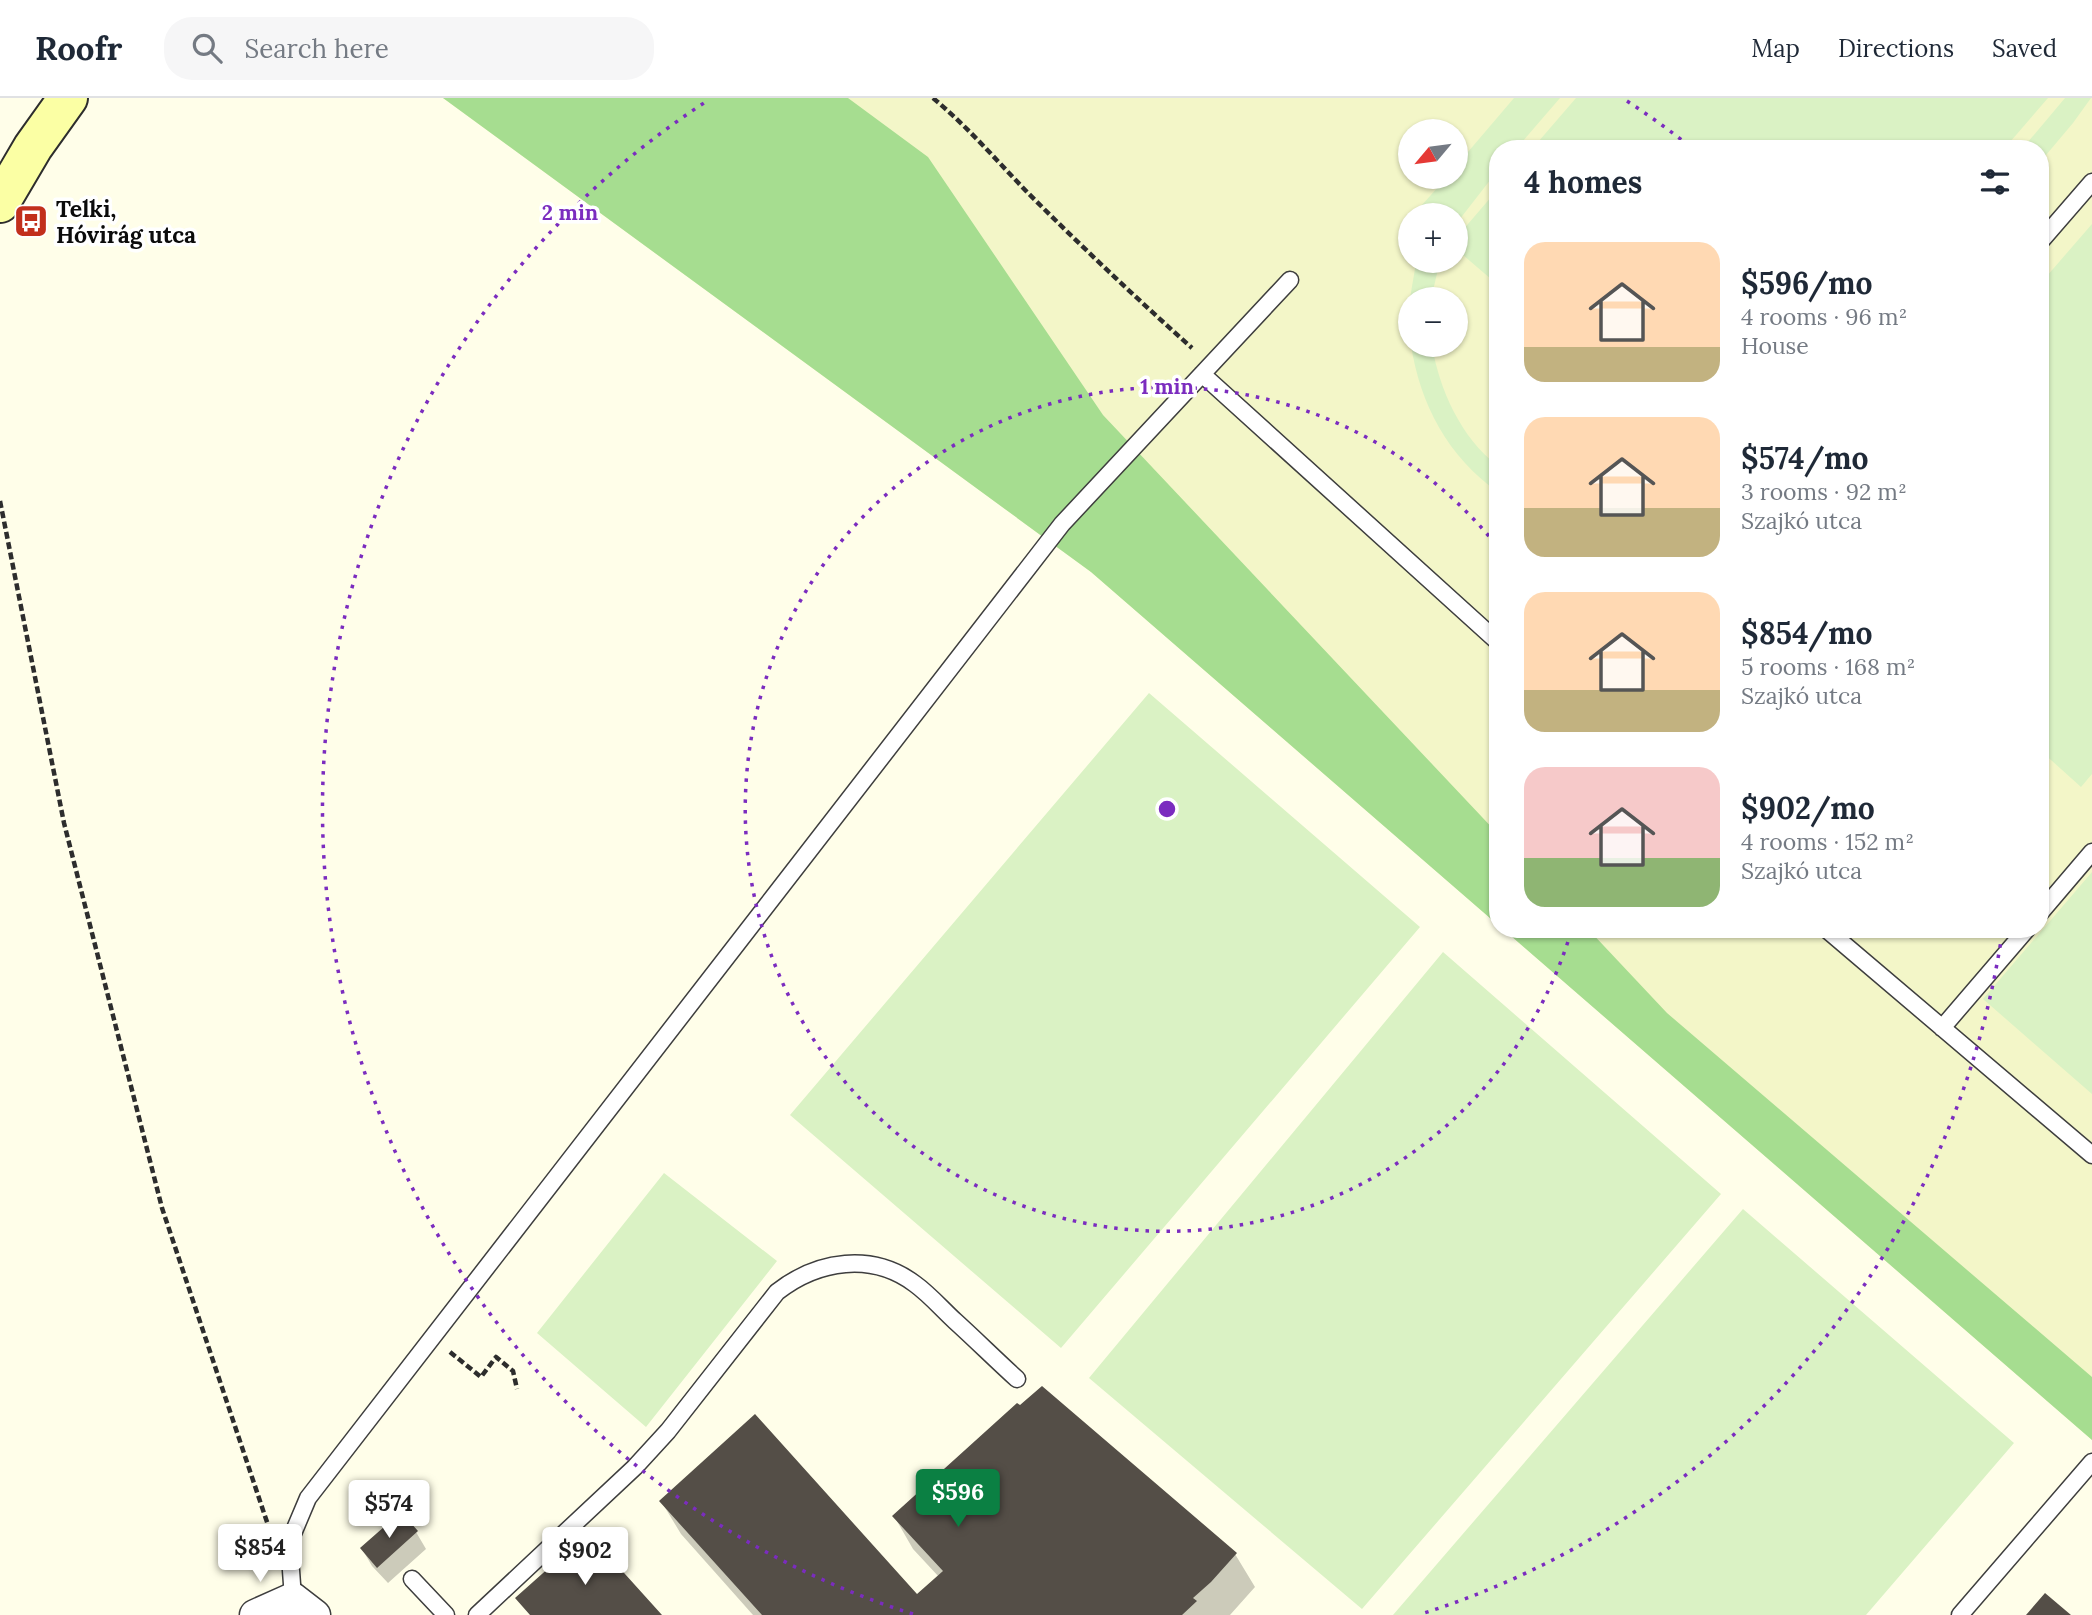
<!DOCTYPE html>
<html lang="en">
<head>
<meta charset="utf-8">
<style>
  :root { --surface:#fff; --page:#f6f6f7; --text:#1f2937; --muted:#747a83; --line:#e0e1e3; --accent:#0b8043 }
  body { margin:0; font-family:Lora,serif; background:var(--page); color:var(--text); height:100vh; display:flex; flex-direction:column; font-size:26px; white-space:nowrap }
  * { box-sizing:border-box; margin:0 }
  p { font-size:23px; color:var(--muted) }
  .icon { flex:none; width:38px; height:38px; fill:none; stroke:currentColor; stroke-width:2; stroke-linecap:round; stroke-linejoin:round }
  .map { position:relative; flex:1; overflow:hidden }
  .side { position:absolute; left:1489px; top:42px; width:560px; height:798px; display:flex; flex-direction:column; background:var(--surface); border-radius:28px; box-shadow:0 2px 5px #0004 }
  .side>* { flex:none }
  .needle { width:46px; rotate:241deg }
  .tools { position:absolute; left:1398px; top:21px; display:grid; gap:14px }
  .tools a { display:grid; place-items:center; width:70px; height:70px; border-radius:50%; background:var(--surface); box-shadow:0 2px 5px #0004; font-size:35px }
  .price { position:absolute; translate:-50% -60px; padding:0 16px; border-radius:7px; background:#fff; color:#222; font-size:23px; line-height:46px; filter:drop-shadow(0 2px 4px #0008) }
  .price::after { content:''; position:absolute; left:50%; top:42px; width:21px; height:16px; margin-left:-10px; background:inherit; clip-path:polygon(0 0,100% 0,50% 100%) }
  .price.selected { background:var(--accent); color:#fff }
  ul { padding:0; list-style:none }
  li { display:flex; align-items:center; gap:21px; height:175px; padding:0 35px }
  li span { display:grid; place-items:center; flex:none; width:196px; height:140px; border-radius:21px; color:#555 }
  li>.icon { margin-inline-start:auto }
  span .icon { width:84px; height:84px; fill:#fffc; stroke-width:1 }
  li b { font-size:30px }
  h2 { display:flex; justify-content:space-between; align-items:center; height:84px; padding:0 35px; font-size:30px }
  header { display:flex; align-items:center; gap:42px; box-sizing:border-box; height:98px; padding:0 35px; background:var(--surface); border-bottom:2px solid var(--line) }
  header strong { font-size:33px }
  nav { display:flex; gap:38px; margin-inline-start:auto; font-size:24px }
  .search { width:490px; height:63px; background:var(--page); display:flex; align-items:center; gap:18px; box-sizing:border-box; padding:0 24px; border-radius:28px; color:var(--muted); font-size:26px }
  .map>svg:first-child { display:block }
  .farmland { fill:#f3f6c8; fill-rule:evenodd }
  .forest { fill:#a6dd90 }
  .pitch { fill:#daf2c4 }
  .shadow { fill:#0003 }
  .building { fill:#544e47 }
  .lines { fill:none; stroke-linecap:round; stroke-linejoin:round }
  .service-casing { stroke:#3e3e3e; stroke-width:19 }
  .minor-casing { stroke:#3e3e3e; stroke-width:33 }
  .secondary-casing { stroke:#2d2d2d; stroke-width:42 }
  .path { stroke:#2d2d2d; stroke-width:4.5; stroke-dasharray:7 3.5; stroke-linecap:butt }
  .service { stroke:#fff; stroke-width:16 }
  .minor { stroke:#fff; stroke-width:30 }
  .secondary { stroke:#fbffa4; stroke-width:38 }
  .ring { fill:none; stroke:#7b2cbf; stroke-width:3.5; stroke-dasharray:3.5 7 }
  .labels { text-anchor:middle; dominant-baseline:central; stroke-width:7; stroke-linejoin:round; paint-order:stroke }
  .poi-label { font-size:23px; font-weight:bold; fill:#0b0b0b; stroke:#fff; text-anchor:start }
  .centre { fill:#7b2cbf; stroke:#fff; stroke-width:3.5 }
  .ring-label { font-size:21px; text-anchor:middle; font-weight:bold; fill:#7b2cbf; stroke:#fff; stroke-width:7; stroke-linejoin:round; paint-order:stroke }
</style>
</head>
<body>
<header>
<strong>Roofr</strong>
<div class="search"><svg class="icon" aria-label="search" viewBox="0 0 24 24"><circle cx="10" cy="10" r="6"/><path d="M15 15l6 6"/></svg>Search here</div>
<nav><a>Map</a><a>Directions</a><a>Saved</a></nav>
</header>
<div class="map">
<svg width="2092" height="1517" viewBox="0 0 2092 1517">
  <rect width="100%" height="100%" fill="#fffee9"/>
  <!-- farmland -->
  <path class="farmland" d="M 443,0 L 2092,0 L 2092,1342 L 1503,831 L 2040,831 L 2040,51 L 1498,51 L 1498,827 L 1091,474 ZM 1410,33 L 1456,33 L 1456,79 L 1410,79 ZM 1410,117 L 1456,117 L 1456,163 L 1410,163 ZM 1410,201 L 1456,201 L 1456,247 L 1410,247 Z"/>
  <!-- forest -->
  <path class="forest" d="M 443,0 L 848,0 L 928,59 L 1103,317 L 1498,736 L 1498,827 L 1091,474 Z
    M 1503,831 L 1588,831 L 1667,915 L 2092,1279 L 2092,1342 Z"/>
  <!-- pitch -->
  <path class="pitch" d="M 1514,0 L 1560,0 L 1516,51 L 1498,51 L 1498,72 L 1456,126 L 1456,117 L 1413,117 L 1447,79 L 1456,79 L 1456,68 Z
    M 1576,0 L 2048,0 L 2004,51 L 1532,51 Z
    M 2065,0 L 2091,0 L 2073,25 L 2041,63 L 2040,51 L 2022,51 Z
    M 1498,91 L 1498,187 L 1456,151 L 1456,140 Z
    M 2092,126 L 2092,676 L 2081,689 L 2041,653 L 2040,186 Z
    M 1414,163 L 1440,163 L 1431,201 L 1410,201 L 1410,242 L 1410,200 L 1416,165 Z
    M 1411,247 L 1432,247 C 1439,291 1461,340 1498,368 L 1498,394 C 1448,359 1420,306 1411,247 Z
    M 1149,595 L 1420,829 L 1061,1250 L 790,1017 Z
    M 2092,774 L 2092,996 L 1983,901 Z
    M 1443,854 L 1721,1096 L 1362,1511 L 1089,1280 Z
    M 664,1075 L 777,1163 L 646,1329 L 537,1235 Z
    M 1743,1111 L 2014,1345 L 1866,1517 L 1393,1517 Z"/>
  <!-- shadow -->
  <path class="shadow" d="M 661,1403 L 917,1499 L 939,1479 L 913,1451 L 894,1418 L 1235,1456 L 1255,1489 L 1230,1517 L 753,1517 L 681,1436 Z
    M 416,1434 L 426,1451 L 388,1485 L 372,1468 L 362,1451 Z"/>
  <!-- building -->
  <path class="building" d="M 1042,1288 L 1237,1455 L 1211,1484 L 1193,1500 L 1197,1503 L 1182,1517 L 762,1517 L 659,1403 L 755,1316 L 917,1496 L 943,1473 L 892,1418 L 1017,1305 L 1020,1307 Z
    M 401,1414 L 418,1433 L 377,1470 L 360,1450 Z
    M 588,1435 L 662,1517 L 530,1517 L 515,1500 Z
    M 2045,1495 L 2071,1517 L 2026,1517 Z"/>
  <g class="lines">
    <!-- service casing -->
    <g class="service-casing">
      <path id="service" d="M 2040,144 L 2092,84
        M 1202,276 L 1498,544
        M 2040,815 L 2092,754
        M 1826,831 L 2092,1057
        M 1942,930 L 2027,831
        M 412,1481 L 446,1517
        M 293,1500 L 289,1445 L 308,1400 L 1062,426 L 1290,182
        M 477,1517 L 635,1369 L 668,1333 L 777,1194 C 818,1162 872,1154 915,1186 C 929,1196 942,1211 955,1223 C 976,1242 996,1262 1017,1281
        M 1960,1517 L 2092,1364"/>
    </g>
    <!-- minor casing -->
    <g class="minor-casing">
      <path id="minor" d="M 255,1517 L 293,1500 L 315,1517"/>
    </g>
    <!-- secondary casing -->
    <g class="secondary-casing">
      <path id="secondary" d="M 0,105 L 33,49 L 68,0"/>
    </g>
    <!-- path -->
    <path class="path" d="M 933,0 C 968,29 997,63 1028,95 C 1081,148 1136,200 1192,250
      M 0,403 L 64,725 L 162,1110 L 268,1427
      M 450,1254 L 481,1279 L 496,1259 L 513,1273 L 517,1291"/>
    <!-- service -->
    <use href="#service" class="service"/>
    <!-- minor -->
    <use href="#minor" class="minor"/>
    <!-- secondary -->
    <use href="#secondary" class="secondary"/>
  </g>
  <!-- distance rings -->
  <g class="ring">
    <path d="M1571 834A422 422 0 1 1 1497 448"/>
    <path d="M2002 836A844 844 0 0 1 1421 1516M913 1516A844 844 0 0 1 707 3M1627 3A844 844 0 0 1 1692 50"/>
  </g>
  <!-- icons -->
  <defs>
    <g id="bus-square" transform="scale(1.75)"><rect x="-9" y="-9" width="18" height="18" rx="4" fill="#c22f1c" stroke="#fff"/><path d="M-5-6H5V4H4V6H2V4H-2V6H-4V4H-5ZM-3.5-4V0h7V-4ZM-3.5 1.2v1.5H-2V1.2ZM2 1.2v1.5H3.5V1.2Z" fill="#fff"/></g>
  </defs>
  <g fill-rule="evenodd">
    <use href="#bus-square" x="31" y="123"/>
  </g>
  <g class="labels">
    <!-- poi labels -->
    <g class="poi-label">
      <text x="56" y="110">Telki,<tspan x="56" dy="26">Hóvirág utca</tspan></text>
    </g>
  </g>
  <circle cx="1167" cy="711" r="10" class="centre"/>
  <g class="ring-label">
    <text x="570" y="122">2 min</text>
    <text x="1167" y="296">1 min</text>
  </g>
</svg>
<div class="tools">
<a><svg class="needle" viewBox="-14 -14 28 28"><path d="M0-13l5 13h-10z" fill="#e53935"/><path d="M0 13l5-13h-10z" fill="#747a83"/></svg></a>
<a>+</a>
<a>−</a>
</div>
<b class="price selected" style="left:958px;top:1431px">$596</b>
<b class="price" style="left:389px;top:1442px">$574</b>
<b class="price" style="left:260px;top:1486px">$854</b>
<b class="price" style="left:585px;top:1489px">$902</b>
<section class="side">
<h2>4 homes<svg class="icon" aria-label="filters" viewBox="0 0 24 24"><path d="M4 7h16M4 17h16"/><circle cx="9" cy="7" r="2"/><circle cx="15" cy="17" r="2"/></svg></h2>
<ul>
<li><span style="background:linear-gradient(#ffd9b3 75%,#c2b280 0)"><svg class="icon" aria-label="home" viewBox="0 0 24 24"><path d="M3 11l9-7 9 7M6 9v11h12V9"/></svg></span><div><b>$596/mo</b><p>4 rooms · 96 m²</p><p>House</p></div></li>
<li><span style="background:linear-gradient(#ffd9b3 65%,#c2b280 0)"><svg class="icon" aria-label="home" viewBox="0 0 24 24"><path d="M3 11l9-7 9 7M6 9v11h12V9"/></svg></span><div><b>$574/mo</b><p>3 rooms · 92 m²</p><p>Szajkó utca</p></div></li>
<li><span style="background:linear-gradient(#ffd9b3 70%,#c2b280 0)"><svg class="icon" aria-label="home" viewBox="0 0 24 24"><path d="M3 11l9-7 9 7M6 9v11h12V9"/></svg></span><div><b>$854/mo</b><p>5 rooms · 168 m²</p><p>Szajkó utca</p></div></li>
<li><span style="background:linear-gradient(#f6c9c9 65%,#8fb573 0)"><svg class="icon" aria-label="home" viewBox="0 0 24 24"><path d="M3 11l9-7 9 7M6 9v11h12V9"/></svg></span><div><b>$902/mo</b><p>4 rooms · 152 m²</p><p>Szajkó utca</p></div></li>
</ul>
</section>
</div>
</body>
</html>
